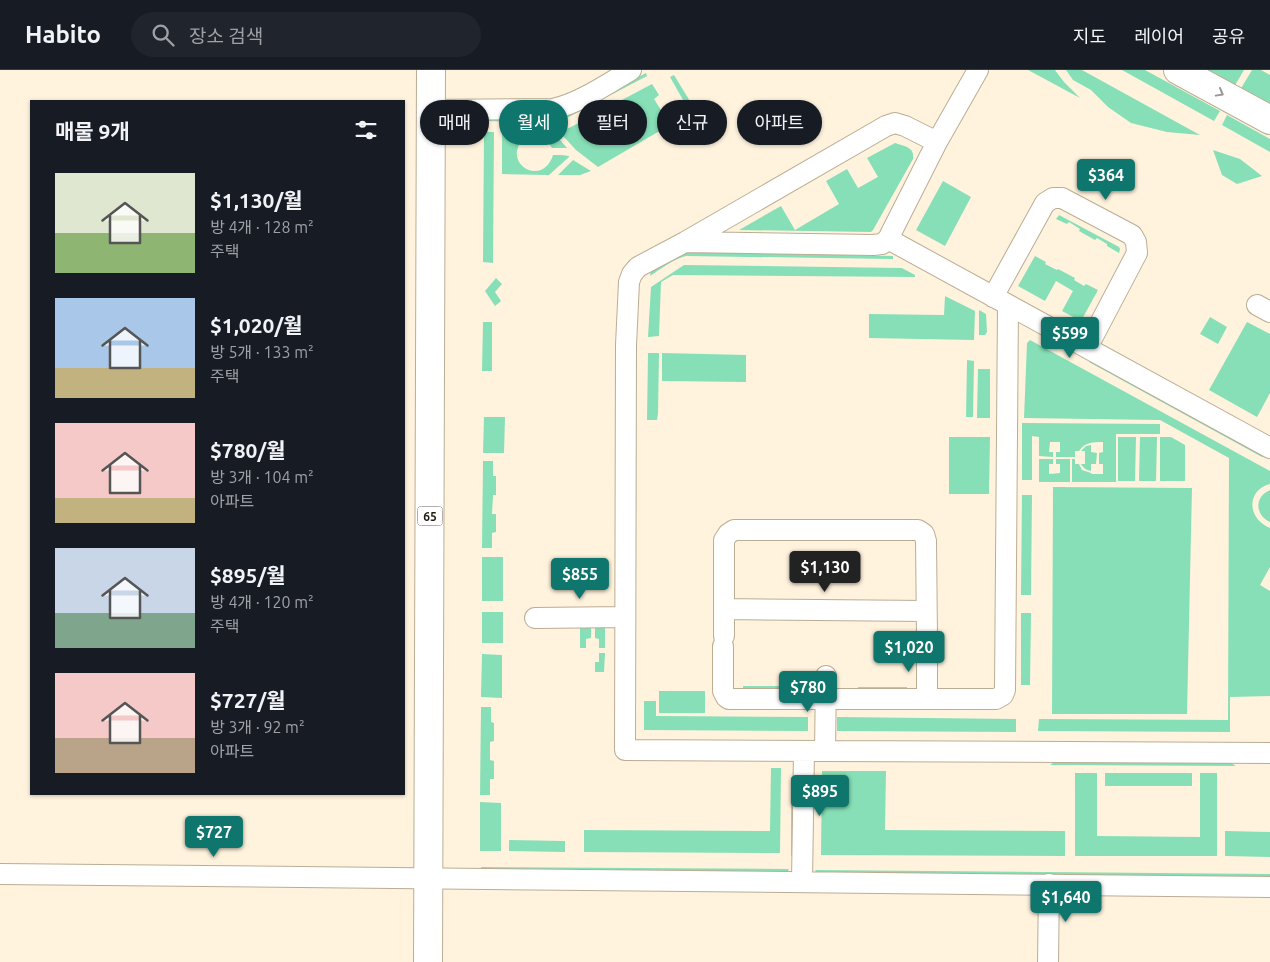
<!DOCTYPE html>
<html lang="ko">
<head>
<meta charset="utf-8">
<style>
  :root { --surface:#171b24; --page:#20242c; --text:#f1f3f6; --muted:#9ea1a6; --line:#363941; --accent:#0f766e }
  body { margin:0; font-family:Ubuntu,"Noto Sans KR",sans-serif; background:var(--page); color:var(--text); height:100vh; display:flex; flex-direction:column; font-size:19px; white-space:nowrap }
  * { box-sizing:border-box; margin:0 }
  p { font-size:16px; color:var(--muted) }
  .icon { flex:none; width:28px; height:28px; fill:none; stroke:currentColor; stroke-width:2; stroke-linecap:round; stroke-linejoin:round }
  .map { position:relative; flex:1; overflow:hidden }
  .sheet { position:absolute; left:30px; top:30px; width:375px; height:695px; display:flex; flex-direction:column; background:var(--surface); border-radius:0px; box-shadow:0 1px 4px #0004 }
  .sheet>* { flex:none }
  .guide { position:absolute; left:420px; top:30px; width:475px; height:45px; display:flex; gap:10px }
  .price { position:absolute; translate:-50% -42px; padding:0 11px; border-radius:5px; background:var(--accent); color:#fff; font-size:16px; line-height:32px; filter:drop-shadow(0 1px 2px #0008) }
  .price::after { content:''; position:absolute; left:50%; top:30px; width:15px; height:11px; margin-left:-8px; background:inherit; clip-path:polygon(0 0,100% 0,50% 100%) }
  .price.on { background:#222; color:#fff }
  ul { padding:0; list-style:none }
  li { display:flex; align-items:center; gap:15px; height:125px; padding:0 25px }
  li span { display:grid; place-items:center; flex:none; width:140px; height:100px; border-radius:0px; color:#555 }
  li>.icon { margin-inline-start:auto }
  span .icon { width:60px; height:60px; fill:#fffc; stroke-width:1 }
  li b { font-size:21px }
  h2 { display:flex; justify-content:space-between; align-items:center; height:60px; padding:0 25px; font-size:21px }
  .pill { padding:0 18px; border-radius:22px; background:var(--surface); box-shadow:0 1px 4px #0004; font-size:18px; line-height:45px }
  .pill.on { background:var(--accent); color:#fff }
  header { display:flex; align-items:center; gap:30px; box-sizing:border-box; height:70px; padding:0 25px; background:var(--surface); border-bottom:1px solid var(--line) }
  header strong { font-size:24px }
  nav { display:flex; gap:28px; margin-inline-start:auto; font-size:18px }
  .search { width:350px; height:45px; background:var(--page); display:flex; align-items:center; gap:12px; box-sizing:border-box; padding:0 18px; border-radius:28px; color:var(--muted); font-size:19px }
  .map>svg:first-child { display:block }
  .green { fill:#86dfb6 }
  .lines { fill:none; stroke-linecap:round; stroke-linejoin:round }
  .street-casing { stroke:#bbad94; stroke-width:22 }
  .primary-casing { stroke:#bbad94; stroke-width:30 }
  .street { stroke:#fff; stroke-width:20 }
  .primary { stroke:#fff; stroke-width:28 }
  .oneway { stroke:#9b9894 }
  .labels { text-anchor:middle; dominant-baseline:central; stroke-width:4.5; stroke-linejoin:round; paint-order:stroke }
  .shield { fill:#fff; stroke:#635f58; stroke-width:1 }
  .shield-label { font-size:12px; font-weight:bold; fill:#201b11 }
</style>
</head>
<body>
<header>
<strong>Habito</strong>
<div class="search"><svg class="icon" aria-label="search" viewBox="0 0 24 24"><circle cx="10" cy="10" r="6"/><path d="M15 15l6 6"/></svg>장소 검색</div>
<nav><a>지도</a><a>레이어</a><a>공유</a></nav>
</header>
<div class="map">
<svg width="1270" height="892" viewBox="0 0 1270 892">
  <rect width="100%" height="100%" fill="#fff3dd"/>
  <!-- green -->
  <path class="green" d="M 1028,0 L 1055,0 L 1064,12 L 1080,28 Z
    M 1066,0 L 1082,0 L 1200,65 L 1167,62 L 1131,53 L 1108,37 L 1091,20 L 1073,10 Z
    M 1122,0 L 1145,0 L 1220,41 L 1214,51 Z
    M 1204,0 L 1244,0 L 1234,17 Z
    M 1252,0 L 1261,0 L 1270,5 L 1270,36 L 1240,20 Z
    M 646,3 L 647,6 L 561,51 L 550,53 L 484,51 L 484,48 L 550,49 L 566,46 Z
    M 674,5 L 696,41 L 691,44 L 670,7 Z
    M 652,14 L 659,25 L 654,29 L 664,45 L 669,43 L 675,52 L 598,97 L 576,80 L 565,68 L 556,61 L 569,58 Z
    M 1227,45 L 1270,69 L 1270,82 L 1222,55 Z
    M 484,62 L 494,62 L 493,193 L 483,192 Z
    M 502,62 L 549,62 L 561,71 L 567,78 L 552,78 C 548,71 543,66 534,66 C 529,66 524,68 521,72 C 504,95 543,117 553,85 L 561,85 L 569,86 L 569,87 L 549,105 L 502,104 Z
    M 895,73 C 904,76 915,77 913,89 L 873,160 L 871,162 L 739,160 L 781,136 L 795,160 L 839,134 L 826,111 L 847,99 L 858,118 L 878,107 L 867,88 Z
    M 1213,80 L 1240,89 L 1262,106 L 1237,114 L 1222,105 Z
    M 573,90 L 591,101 L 580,105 L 558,105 Z
    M 943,111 L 971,127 L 945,176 L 916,160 Z
    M 1059,145 L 1119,177 L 1120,179 L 1119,183 L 1107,176 L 1107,174 L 1097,168 L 1095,170 L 1079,161 L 1080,159 L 1069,152 L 1067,154 L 1056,149 Z
    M 686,182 L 893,186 L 893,189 L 686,186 C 673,189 661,199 650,206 L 651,200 Z
    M 1035,186 L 1046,192 L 1045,194 L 1057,200 L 1058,199 L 1075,208 L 1074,210 L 1084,216 L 1086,214 L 1098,220 L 1081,251 L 1062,241 L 1073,221 L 1056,211 L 1045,231 L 1018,216 Z
    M 684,195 L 902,198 L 915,205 L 915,207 L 673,205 L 661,212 L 659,266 L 648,267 L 651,217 Z
    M 496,208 L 502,214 L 495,222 L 501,231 L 495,236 L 485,221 Z
    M 945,226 L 975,241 L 974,270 L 869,268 L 869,244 L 944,245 Z
    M 979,240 L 986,244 L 987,262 L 985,265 L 979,265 Z
    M 1210,247 L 1227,257 L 1218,274 L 1200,264 Z
    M 483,252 L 492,252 L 492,301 L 482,301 Z
    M 1247,252 L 1270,264 L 1270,323 L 1257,347 L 1209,320 Z
    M 1030,270 L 1270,401 L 1270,414 C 1246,420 1247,449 1270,458 L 1270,497 L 1260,515 L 1270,521 L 1270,626 L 1230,627 L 1230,662 L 1038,661 L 1039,649 L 1228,650 L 1229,388 L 1160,350 L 1024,348 L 1027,273 Z
    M 648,283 L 659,283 L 658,344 L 657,350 L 647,350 Z
    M 662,283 L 746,285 L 746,312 L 662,311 Z
    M 1091,289 L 1264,384 L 1262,387 L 1089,292 Z
    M 967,290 L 974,291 L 973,347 L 966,347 Z
    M 978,299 L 990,299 L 990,348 L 977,348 Z
    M 484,347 L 505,347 L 504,383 L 483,383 Z
    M 1022,353 L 1160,354 L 1160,364 L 1116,364 L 1116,412 L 1072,412 L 1072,389 L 1075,389 L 1075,394 L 1079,394 L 1082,400 L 1091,403 L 1092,404 L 1103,404 L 1103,394 L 1099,394 L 1099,383 L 1103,382 L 1103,372 C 1093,372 1085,372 1079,381 L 1075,381 L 1075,387 L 1056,387 L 1056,382 L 1060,382 L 1060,372 L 1050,372 L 1049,382 L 1053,382 L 1053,387 L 1039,386 L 1039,367 L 1032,366 L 1032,410 L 1022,410 Z
    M 949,367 L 990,367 L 989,424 L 949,424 Z
    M 1118,367 L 1136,367 L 1135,411 L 1118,411 Z
    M 1140,367 L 1157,367 L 1156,411 L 1139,411 Z
    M 1160,367 L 1171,367 L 1185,375 L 1185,411 L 1160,411 Z
    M 1091,375 L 1091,382 L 1097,383 L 1096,394 L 1091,394 L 1091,401 C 1087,400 1084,399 1081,394 L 1085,394 L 1085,381 L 1081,381 L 1086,376 Z
    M 1039,389 L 1053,389 L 1053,394 L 1049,394 L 1049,404 L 1060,403 L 1060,394 L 1056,394 L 1056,389 L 1070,389 L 1070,412 L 1039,412 Z
    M 483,391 L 493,391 L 493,406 L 496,406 L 496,425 L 493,425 L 492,444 L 496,444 L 496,462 L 492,463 L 492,478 L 482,478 Z
    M 1053,417 L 1192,418 L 1187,644 L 1052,644 Z
    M 1270,420 L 1270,452 C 1255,445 1254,427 1270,420 Z
    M 1022,425 L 1032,425 L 1031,525 L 1021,525 Z
    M 482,487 L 503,487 L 503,531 L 482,531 Z
    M 482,542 L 503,542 L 503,573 L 482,573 Z
    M 1021,543 L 1031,543 L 1030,615 L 1021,615 Z
    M 580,556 L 591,556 L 591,568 L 586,569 L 586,578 L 580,578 Z
    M 595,556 L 605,556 L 605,578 L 599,578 L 599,569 L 595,568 Z
    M 599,583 L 605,583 L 604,602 L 595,602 L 595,592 L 599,592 Z
    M 482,584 L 502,585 L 502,628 L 481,627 Z
    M 743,616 L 791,616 L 791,625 L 743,625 Z
    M 858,617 L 907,617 L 907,626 L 858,626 Z
    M 659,621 L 705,621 L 705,643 L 659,643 Z
    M 644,631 L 656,631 L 656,646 L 808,647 L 808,661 L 644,660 Z
    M 481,637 L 491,637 L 491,652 L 494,653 L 494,671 L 490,672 L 490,690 L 494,691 L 494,709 L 490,709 L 490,725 L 480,725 Z
    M 837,647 L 1016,649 L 1016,662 L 837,661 Z
    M 1054,692 L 1231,693 L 1236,696 L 1050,695 Z
    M 771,698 L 781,698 L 780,783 L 584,782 L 584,760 L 770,761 Z
    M 822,701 L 886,701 L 885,760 L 1065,761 L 1065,786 L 821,785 Z
    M 1075,703 L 1097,703 L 1097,766 L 1200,767 L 1200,703 L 1217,703 L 1217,786 L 1075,786 Z
    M 1105,703 L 1192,703 L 1192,716 L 1105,716 Z
    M 791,707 L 796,707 L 795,786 L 791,786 Z
    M 480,732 L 501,733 L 501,781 L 480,781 Z
    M 1225,761 L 1270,762 L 1270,787 L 1225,786 Z
    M 509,770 L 565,771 L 565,782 L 509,781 Z
    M 481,797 L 789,799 L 788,801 L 780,804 L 481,802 Z
    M 815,800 L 1270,804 L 1270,808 L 817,803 Z"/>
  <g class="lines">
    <!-- street casing -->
    <g class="street-casing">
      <path id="street" d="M 431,40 L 553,39 C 580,33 607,14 631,0
        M 937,72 L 905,56 L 895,53 L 886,56 L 685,172 L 638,197 L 632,204 L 629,212 L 626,275 L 625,680 L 1270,683
        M 888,169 L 1270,378
        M 686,172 L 873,175 L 882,174 L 888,169 L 937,72 L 978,0
        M 993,227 L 1045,133 L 1053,128 L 1062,128 L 1132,165 L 1136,172 L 1137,183 L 1087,278
        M 1257,235 L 1270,242
        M 724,539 L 926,541
        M 535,548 L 625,547
        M 724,566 L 724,470 L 728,464 L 734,460 L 918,460 L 924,464 L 926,471 L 927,567
        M 723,576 L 723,621 L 726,627 L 729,629 L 996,629 L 1003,625 L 1005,620 L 1008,235
        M 927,577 L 927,629
        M 825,681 L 826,606
        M 0,804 L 1270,817
        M 802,812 L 804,681
        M 1048,892 L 1049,814"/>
    </g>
    <!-- primary casing -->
    <g class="primary-casing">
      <path id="primary" d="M 1178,0 L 1270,50
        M 428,892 L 431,0"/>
    </g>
    <!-- street -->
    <use href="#street" class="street"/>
    <!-- primary -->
    <use href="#primary" class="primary"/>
  </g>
  <!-- one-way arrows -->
  <defs><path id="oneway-chevron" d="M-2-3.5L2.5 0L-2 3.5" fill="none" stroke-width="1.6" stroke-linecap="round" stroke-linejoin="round" transform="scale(1.25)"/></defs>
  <use class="oneway" href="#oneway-chevron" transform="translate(1220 23) rotate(29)"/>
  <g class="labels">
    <!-- shield labels -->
    <rect class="shield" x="417.5" y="436.5" width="25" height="19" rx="4"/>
    <g class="shield-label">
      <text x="430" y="446">65</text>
    </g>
  </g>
</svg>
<b class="price" style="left:1106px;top:131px">$364</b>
<b class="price" style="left:1070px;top:289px">$599</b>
<b class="price on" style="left:825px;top:523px">$1,130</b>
<b class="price" style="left:580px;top:530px">$855</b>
<b class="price" style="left:909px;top:603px">$1,020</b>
<b class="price" style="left:808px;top:643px">$780</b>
<b class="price" style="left:820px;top:747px">$895</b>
<b class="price" style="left:214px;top:788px">$727</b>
<b class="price" style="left:1066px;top:853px">$1,640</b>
<div class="guide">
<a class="pill">매매</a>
<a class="pill on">월세</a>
<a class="pill">필터</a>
<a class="pill">신규</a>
<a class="pill">아파트</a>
</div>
<section class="sheet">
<h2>매물 9개<svg class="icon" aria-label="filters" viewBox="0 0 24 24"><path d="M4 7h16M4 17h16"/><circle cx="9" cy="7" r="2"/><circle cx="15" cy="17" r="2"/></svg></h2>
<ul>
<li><span style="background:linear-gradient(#dfe7d0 60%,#8fb573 0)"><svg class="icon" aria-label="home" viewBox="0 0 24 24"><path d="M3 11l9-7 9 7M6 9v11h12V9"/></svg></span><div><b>$1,130/월</b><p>방 4개 · 128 m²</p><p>주택</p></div></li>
<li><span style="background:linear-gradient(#a9c7e8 70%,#c2b280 0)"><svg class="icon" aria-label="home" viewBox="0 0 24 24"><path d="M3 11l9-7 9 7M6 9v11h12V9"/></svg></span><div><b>$1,020/월</b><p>방 5개 · 133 m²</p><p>주택</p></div></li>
<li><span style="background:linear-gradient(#f6c9c9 75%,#c2b280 0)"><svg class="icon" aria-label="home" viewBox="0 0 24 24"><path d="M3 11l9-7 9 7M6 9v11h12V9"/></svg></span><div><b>$780/월</b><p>방 3개 · 104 m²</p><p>아파트</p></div></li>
<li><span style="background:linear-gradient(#c9d6e8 65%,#7fa58c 0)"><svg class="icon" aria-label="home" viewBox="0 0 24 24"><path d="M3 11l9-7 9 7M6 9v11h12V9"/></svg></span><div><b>$895/월</b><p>방 4개 · 120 m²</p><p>주택</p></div></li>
<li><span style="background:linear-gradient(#f6c9c9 65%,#b9a48a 0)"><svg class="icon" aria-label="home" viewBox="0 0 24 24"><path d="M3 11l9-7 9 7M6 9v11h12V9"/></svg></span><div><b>$727/월</b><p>방 3개 · 92 m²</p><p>아파트</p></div></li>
</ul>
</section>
</div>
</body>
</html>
